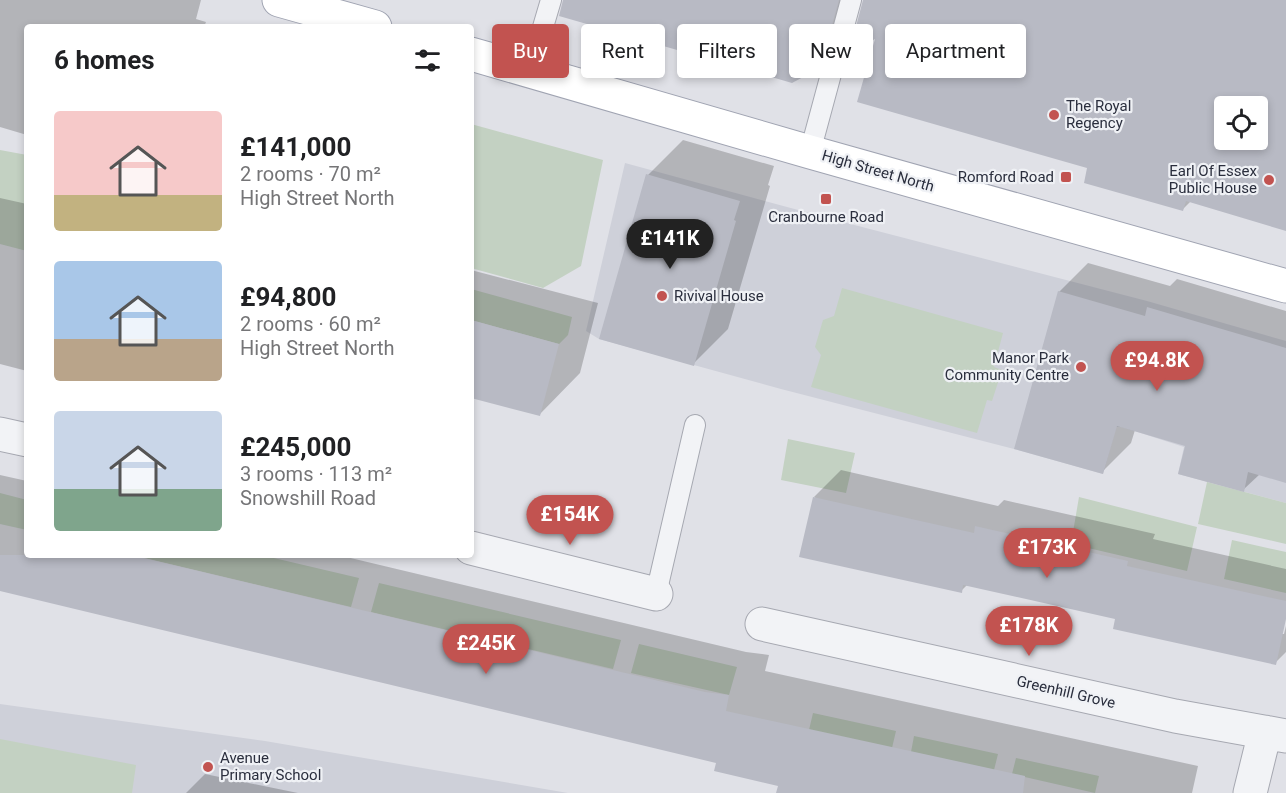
<!DOCTYPE html>
<html lang="en">
<head>
<meta charset="utf-8">
<style>
  :root { --surface:#fff; --page:#f2f2f2; --text:#202124; --muted:#757577; --accent:#c25350 }
  body { margin:0; font-family:Roboto,sans-serif; background:var(--page); color:var(--text); height:100vh; display:flex; flex-direction:column; font-size:22px; white-space:nowrap }
  * { box-sizing:border-box; margin:0 }
  p { font-size:20px; color:var(--muted) }
  .icon { flex:none; width:33px; height:33px; fill:none; stroke:currentColor; stroke-width:2; stroke-linecap:round; stroke-linejoin:round }
  .map { position:relative; flex:1; overflow:hidden }
  .details { position:absolute; left:24px; top:24px; width:450px; height:534px; display:flex; flex-direction:column; background:var(--surface); border-radius:6px; box-shadow:0 3px 9px #0003 }
  .details>* { flex:none }
  .guide { position:absolute; left:492px; top:24px; width:570px; height:54px; display:flex; gap:12px }
  .buttons { position:absolute; left:1214px; top:96px; display:grid; gap:12px }
  .buttons a { display:grid; place-items:center; width:54px; height:54px; border-radius:6px; background:var(--surface); box-shadow:0 3px 9px #0003; font-size:30px }
  .price { position:absolute; translate:-50% -51px; padding:0 14px; border-radius:21px; background:var(--accent); color:#fff; font-size:20px; line-height:39px; filter:drop-shadow(0 2px 3px #0008) }
  .price::after { content:''; position:absolute; left:50%; top:36px; width:18px; height:14px; margin-left:-9px; background:inherit; clip-path:polygon(0 0,100% 0,50% 100%) }
  .price.on { background:#222; color:#fff }
  ul { padding:0; list-style:none }
  li { display:flex; align-items:center; gap:18px; height:150px; padding:0 30px }
  li span { display:grid; place-items:center; flex:none; width:168px; height:120px; border-radius:6px; color:#555 }
  li>.icon { margin-inline-start:auto }
  span .icon { width:72px; height:72px; fill:#fffc; stroke-width:1 }
  li b { font-size:26px }
  h2 { display:flex; justify-content:space-between; align-items:center; height:72px; padding:0 30px; font-size:26px }
  .chip { padding:0 21px; border-radius:6px; background:var(--surface); box-shadow:0 3px 9px #0003; font-size:21px; line-height:54px }
  .chip.on { background:var(--accent); color:#fff }
  .map>svg:first-child { display:block }
  .built { fill:#ced0d9 }
  .green { fill:#c3d1c2 }
  .shadow { fill:#0003; fill-rule:evenodd }
  .building { fill:#b8bac4; fill-rule:evenodd }
  .lines { fill:none; stroke-linecap:round; stroke-linejoin:round }
  .service-casing { stroke:#a6a8b1; stroke-width:22 }
  .minor-casing { stroke:#a6a8b1; stroke-width:35 }
  .primary-casing { stroke:#a0a4b2; stroke-width:35 }
  .service { stroke:#f2f3f6; stroke-width:20 }
  .minor { stroke:#f2f3f6; stroke-width:33 }
  .primary { stroke:#fff; stroke-width:33 }
  .poi-dot { fill:#c25350; stroke:#eff1f5; stroke-width:2 }
  .labels { text-anchor:middle; dominant-baseline:central; stroke-width:4.5; stroke-linejoin:round; paint-order:stroke }
  .poi-label { font-size:15px; fill:#2a2e3d; stroke:#eff1f5; text-anchor:start }
  .street-label { font-size:15px; fill:#2a2e3d; stroke:#eff1f5 }
</style>
</head>
<body>
<div class="map">
<svg width="1286" height="793" viewBox="0 0 1286 793">
  <rect width="100%" height="100%" fill="#e0e1e7"/>
  <!-- built -->
  <path class="built" d="M 625,163 L 839,221 L 1147,301 L 1286,341 L 1286,503 L 1178,474 L 1184,447 L 1122,427 L 1116,427 L 1103,474 L 1014,449 L 781,389 L 599,339 L 586,331 Z
    M 0,704 L 265,741 L 568,793 L 0,793 Z"/>
  <!-- green -->
  <path class="green" d="M 471,124 L 603,160 L 581,266 L 543,288 L 471,268 Z
    M 0,150 L 27,155 L 27,251 L 0,244 Z
    M 842,288 L 1003,333 L 994,367 L 1002,370 L 992,401 L 987,400 L 977,433 L 811,387 L 821,355 L 815,347 L 823,320 L 834,316 Z
    M 471,289 L 572,317 L 568,335 L 559,344 L 471,320 Z
    M 788,439 L 855,453 L 846,493 L 781,480 Z
    M 1207,482 L 1286,503 L 1286,544 L 1198,524 Z
    M 0,493 L 27,500 L 27,530 L 0,524 Z
    M 1079,497 L 1197,527 L 1187,571 L 1071,544 Z
    M 1232,540 L 1286,552 L 1286,593 L 1224,579 Z
    M 132,555 L 261,555 L 359,578 L 351,607 Z
    M 379,583 L 621,640 L 613,669 L 371,612 Z
    M 639,644 L 737,667 L 729,695 L 631,673 Z
    M 813,713 L 896,731 L 892,748 L 809,730 Z
    M 914,736 L 998,754 L 994,770 L 911,752 Z
    M 0,739 L 136,765 L 132,793 L 0,793 Z
    M 1016,758 L 1099,776 L 1095,793 L 1012,774 Z"/>
  <!-- shadow -->
  <path class="shadow" d="M 0,0 L 201,0 L 196,19 L 206,22 L 204,27 L 27,27 L 27,135 L 0,127 Z
    M 597,0 L 860,0 L 850,36 L 819,67 Z
    M 864,0 L 1286,0 L 1286,227 L 1191,201 L 1182,210 L 1089,167 L 877,36 ZM 1224,106 L 1257,106 L 1257,140 L 1224,140 Z
    M 683,140 L 774,166 L 768,185 L 770,186 L 728,329 L 693,364 L 648,175 Z
    M 0,198 L 27,204 L 27,371 L 0,364 Z
    M 1088,263 L 1170,286 L 1177,279 L 1286,311 L 1286,481 L 1260,474 L 1243,490 L 1187,445 L 1135,430 L 1131,443 L 1102,472 L 1059,292 Z
    M 471,270 L 598,303 L 580,373 L 540,414 L 471,396 Z
    M 841,470 L 998,506 L 1004,500 L 1155,534 L 1153,539 L 1286,569 L 1286,612 L 1281,634 L 1284,634 L 1286,626 L 1286,652 L 1275,663 L 1117,618 L 968,584 L 961,591 L 814,497 Z
    M 0,475 L 27,481 L 27,555 L 338,555 L 746,652 L 769,655 L 765,671 L 1198,766 L 1192,793 L 814,793 L 717,762 L 0,589 Z
    M 205,774 L 298,793 L 186,793 Z"/>
  <!-- building -->
  <path class="building" d="M 563,0 L 839,0 L 820,68 L 792,83 L 559,16 Z
    M 863,0 L 1286,0 L 1286,231 L 1186,201 L 1183,211 L 1084,183 L 1087,168 L 857,102 L 875,39 L 849,53 ZM 1224,106 L 1257,106 L 1257,140 L 1224,140 Z
    M 646,174 L 740,201 L 734,220 L 736,221 L 694,366 L 599,339 Z
    M 1058,291 L 1145,316 L 1147,307 L 1286,348 L 1286,483 L 1248,472 L 1244,492 L 1178,474 L 1185,446 L 1117,426 L 1103,474 L 1014,449 Z
    M 471,320 L 559,344 L 540,416 L 471,398 Z
    M 813,497 L 974,533 L 975,526 L 1128,561 L 1127,566 L 1286,601 L 1286,619 L 1276,665 L 1113,629 L 1115,619 L 963,585 L 962,593 L 799,557 Z
    M 0,555 L 131,555 L 705,692 L 729,695 L 726,711 L 1025,776 L 1023,793 L 776,793 L 778,786 L 714,771 L 716,763 L 0,591 Z"/>
  <g class="lines">
    <!-- service casing -->
    <g class="service-casing">
      <path id="service" d="M 530,71 L 551,0
        M 810,152 L 851,0
        M 656,594 L 695,425"/>
    </g>
    <!-- minor casing -->
    <g class="minor-casing">
      <path id="minor" d="M 0,434 L 27,440
        M 471,548 L 656,594
        M 762,624 L 1175,716 L 1286,736
        M 1250,793 L 1265,732"/>
    </g>
    <!-- primary casing -->
    <g class="primary-casing">
      <path id="primary" d="M 279,0 L 375,27
        M 471,54 L 810,152 L 1286,286"/>
    </g>
    <!-- service -->
    <use href="#service" class="service"/>
    <!-- minor -->
    <use href="#minor" class="minor"/>
    <!-- primary -->
    <use href="#primary" class="primary"/>
  </g>
  <!-- markers -->
  <g class="poi-dot">
    <circle cx="1054" cy="115" r="6"/>
    <rect x="1060" y="171" width="12" height="12" rx="3"/>
    <circle cx="1269" cy="180" r="6"/>
    <rect x="820" y="193" width="12" height="12" rx="3"/>
    <circle cx="662" cy="296" r="6"/>
    <circle cx="1081" cy="367" r="6"/>
    <circle cx="208" cy="767" r="6"/>
  </g>
  <g class="labels">
    <!-- poi labels -->
    <g class="poi-label">
      <text x="1066" y="106">The Royal<tspan x="1066" dy="17">Regency</tspan></text>
      <text x="1257" y="171" text-anchor="end">Earl Of Essex<tspan x="1257" dy="17">Public House</tspan></text>
      <text x="1054" y="177" text-anchor="end">Romford Road</text>
      <text x="826" y="217" text-anchor="middle">Cranbourne Road</text>
      <text x="674" y="296">Rivival House</text>
      <text x="1069" y="358" text-anchor="end">Manor Park<tspan x="1069" dy="17">Community Centre</tspan></text>
      <text x="220" y="758">Avenue<tspan x="220" dy="17">Primary School</tspan></text>
    </g>
    <!-- street labels -->
    <g class="street-label">
      <text transform="translate(878 171) rotate(16)">High Street North</text>
      <text transform="translate(1066 692) rotate(13)">Greenhill Grove</text>
    </g>
  </g>
</svg>
<div class="buttons">
<a><svg class="icon" aria-label="locate" viewBox="0 0 24 24"><circle cx="12" cy="12" r="6"/><path d="M12 2v4M12 18v4M2 12h4M18 12h4"/></svg></a>
</div>
<b class="price on" style="left:670px;top:270px">£141K</b>
<b class="price" style="left:1157px;top:392px">£94.8K</b>
<b class="price" style="left:570px;top:546px">£154K</b>
<b class="price" style="left:1047px;top:579px">£173K</b>
<b class="price" style="left:1029px;top:657px">£178K</b>
<b class="price" style="left:486px;top:675px">£245K</b>
<div class="guide">
<a class="chip on">Buy</a>
<a class="chip">Rent</a>
<a class="chip">Filters</a>
<a class="chip">New</a>
<a class="chip">Apartment</a>
</div>
<section class="details">
<h2>6 homes<svg class="icon" aria-label="filters" viewBox="0 0 24 24"><path d="M4 7h16M4 17h16"/><circle cx="9" cy="7" r="2"/><circle cx="15" cy="17" r="2"/></svg></h2>
<ul>
<li><span style="background:linear-gradient(#f6c9c9 70%,#c2b280 0)"><svg class="icon" aria-label="home" viewBox="0 0 24 24"><path d="M3 11l9-7 9 7M6 9v11h12V9"/></svg></span><div><b>£141,000</b><p>2 rooms · 70 m²</p><p>High Street North</p></div></li>
<li><span style="background:linear-gradient(#a9c7e8 65%,#b9a48a 0)"><svg class="icon" aria-label="home" viewBox="0 0 24 24"><path d="M3 11l9-7 9 7M6 9v11h12V9"/></svg></span><div><b>£94,800</b><p>2 rooms · 60 m²</p><p>High Street North</p></div></li>
<li><span style="background:linear-gradient(#c9d6e8 65%,#7fa58c 0)"><svg class="icon" aria-label="home" viewBox="0 0 24 24"><path d="M3 11l9-7 9 7M6 9v11h12V9"/></svg></span><div><b>£245,000</b><p>3 rooms · 113 m²</p><p>Snowshill Road</p></div></li>
</ul>
</section>
</div>
</body>
</html>
